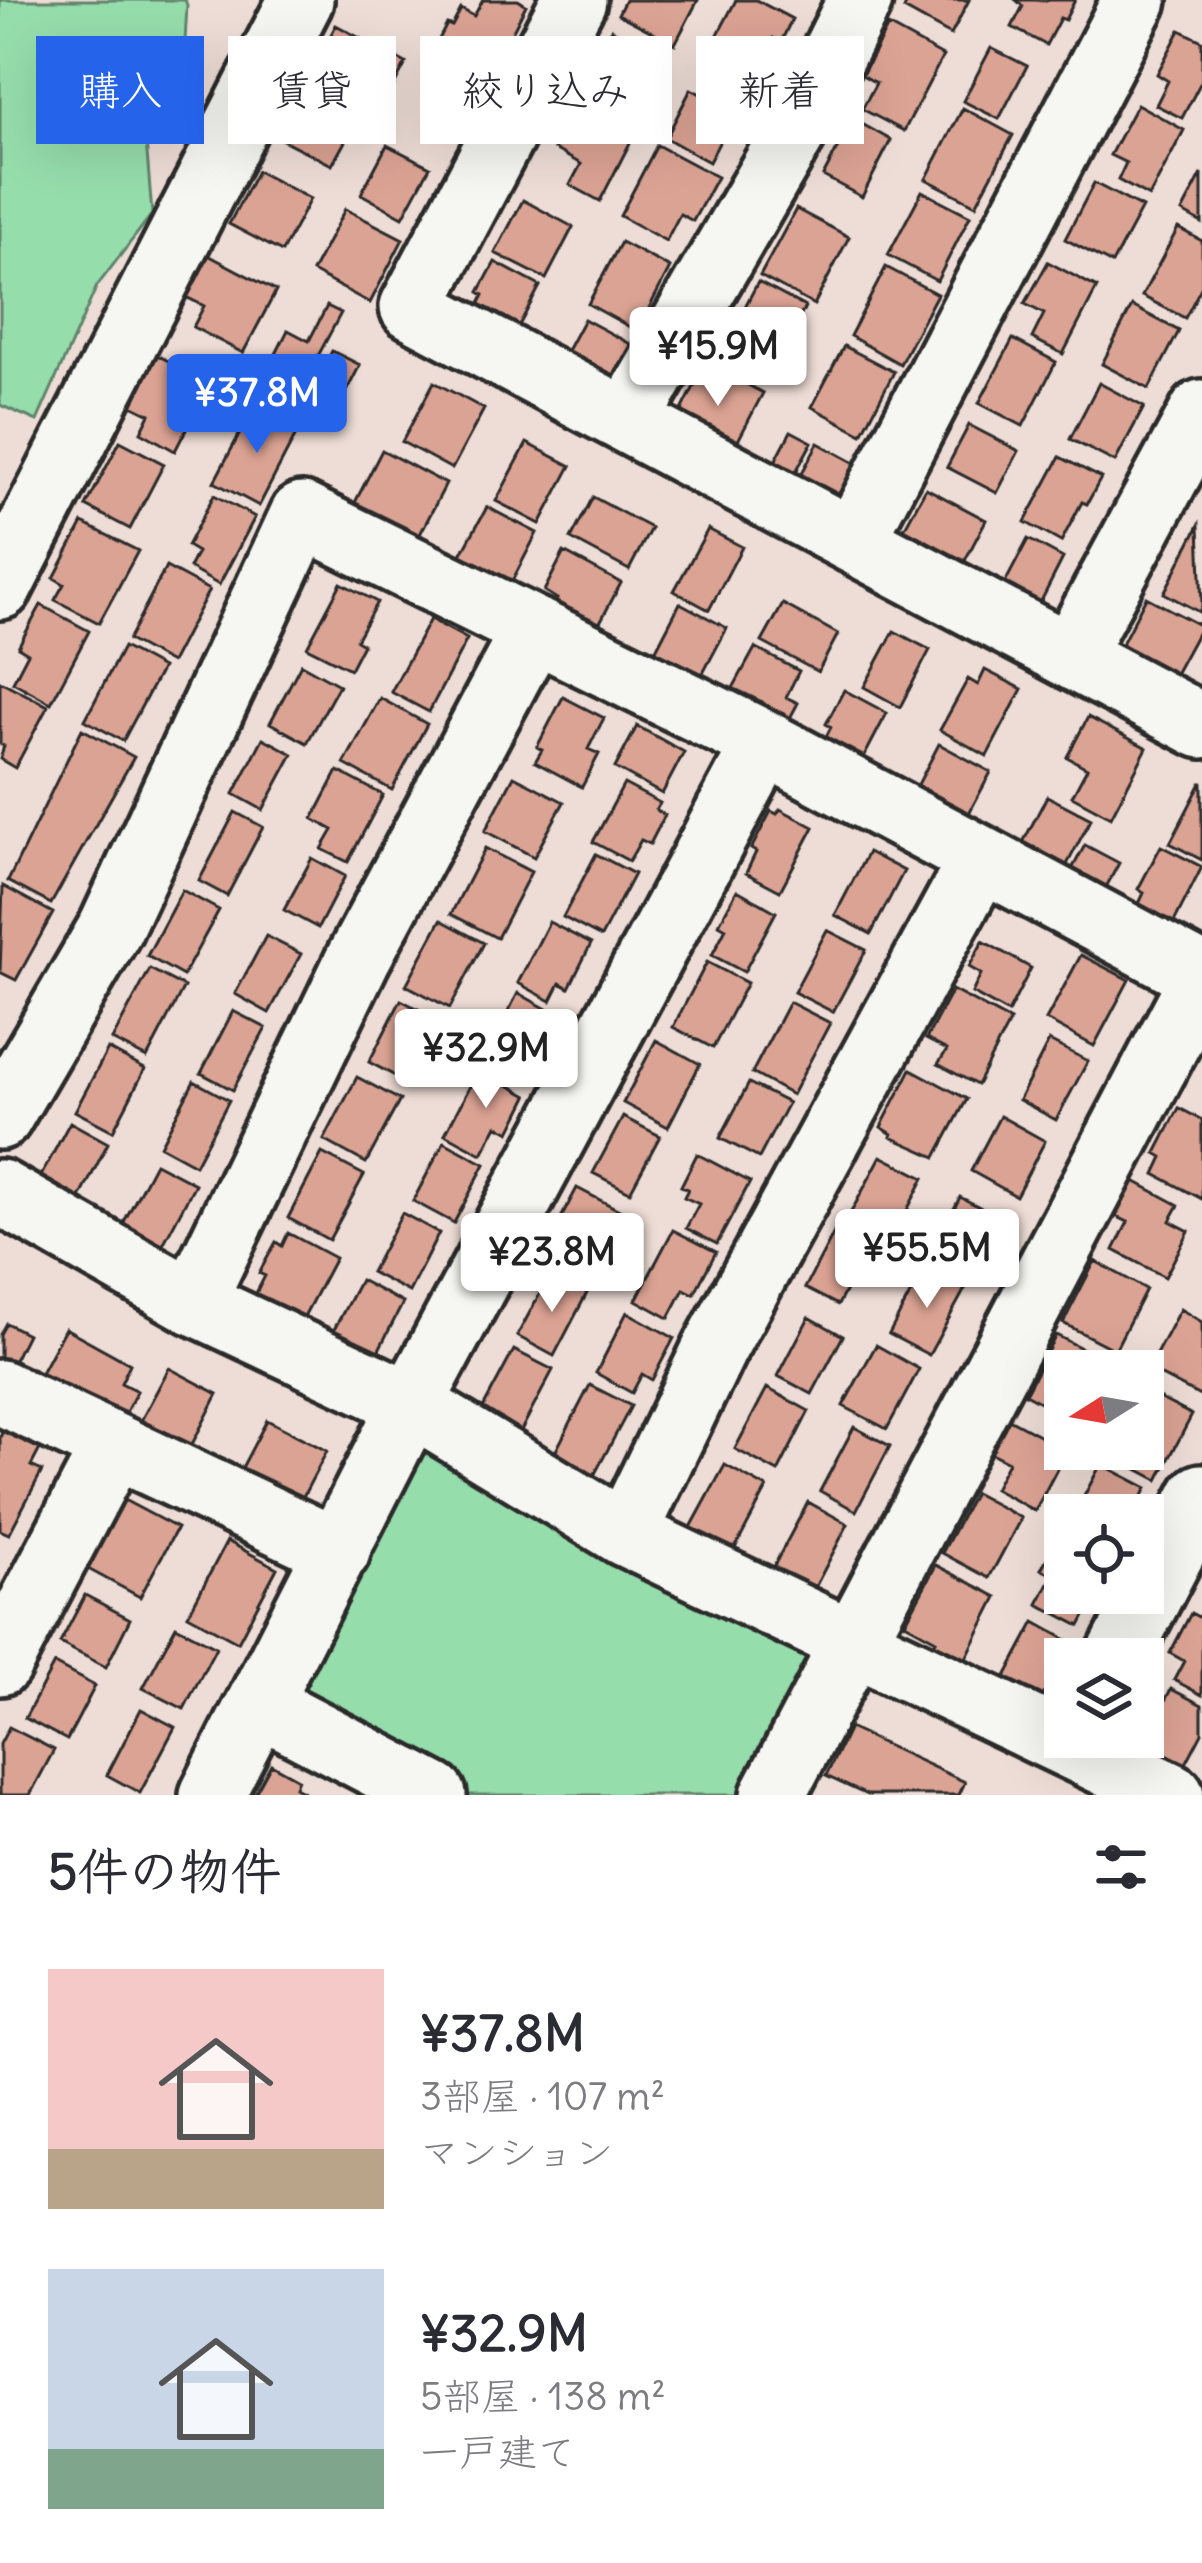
<!DOCTYPE html>
<html lang="ja">
<head>
<meta charset="utf-8">
<style>
  :root { --surface:#fff; --page:#f2f2f3; --text:#2b2b33; --muted:#7c7c81; --accent:#2563eb }
  body { margin:0; font-family:Delius,"Klee One",sans-serif; background:var(--page); color:var(--text); height:100vh; display:flex; flex-direction:column; font-size:45px; white-space:nowrap }
  * { box-sizing:border-box; margin:0 }
  p { font-size:39px; color:var(--muted) }
  .icon { flex:none; width:66px; height:66px; fill:none; stroke:currentColor; stroke-width:2; stroke-linecap:round; stroke-linejoin:round }
  .map { position:relative; height:1795px; overflow:hidden }
  .side { display:flex; flex-direction:column; background:var(--surface); flex:1 }
  .side>* { flex:none }
  .banner { position:absolute; left:36px; top:36px; width:1131px; height:108px; display:flex; gap:24px }
  .needle { width:78px; rotate:259deg }
  .controls { position:absolute; left:1044px; top:1350px; display:grid; gap:24px }
  .controls a { display:grid; place-items:center; width:120px; height:120px; border-radius:0px; background:var(--surface); box-shadow:0 12px 48px #0002; font-size:60px }
  .price { position:absolute; translate:-50% -102px; padding:0 27px; border-radius:12px; background:#fff; color:#222; font-size:39px; line-height:78px; filter:drop-shadow(0 3px 6px #0008) }
  .price::after { content:''; position:absolute; left:50%; top:72px; width:36px; height:27px; margin-left:-18px; background:inherit; clip-path:polygon(0 0,100% 0,50% 100%) }
  .price.active { background:var(--accent); color:#fff }
  ul { padding:0; list-style:none }
  li { display:flex; align-items:center; gap:36px; height:300px; padding:0 48px }
  li span { display:grid; place-items:center; flex:none; width:336px; height:240px; border-radius:0px; color:#555 }
  li>.icon { margin-inline-start:auto }
  span .icon { width:144px; height:144px; fill:#fffc; stroke-width:1 }
  li b { font-size:51px }
  h2 { display:flex; justify-content:space-between; align-items:center; height:144px; padding:0 48px; font-size:51px }
  .tag { padding:0 42px; border-radius:0px; background:var(--surface); box-shadow:0 12px 48px #0002; font-size:42px; line-height:108px }
  .tag.active { background:var(--accent); color:#fff }
  .map>svg:first-child { display:block }
  .green { fill:#96ddac; stroke:#60846c; stroke-width:3 }
  .building { fill:#dba394; stroke:#2b2b2b; stroke-width:3 }
  .lines { fill:none; stroke-linecap:round; stroke-linejoin:round }
  .minor-casing { stroke:#2b2b2b; stroke-width:72 }
  .minor { stroke:#f6f6f2; stroke-width:63 }
</style>
</head>
<body>
<div class="map">
<svg width="1202" height="1795" viewBox="0 0 1202 1795">
  <rect width="100%" height="100%" fill="#eeddd6"/>
  <filter id="ink" filterUnits="userSpaceOnUse"><feTurbulence type="fractalNoise" baseFrequency=".00833" numOctaves="2"/><feDisplacementMap in="SourceGraphic" scale="24" xChannelSelector="R" yChannelSelector="G"/><feConvolveMatrix kernelMatrix="1 2 1 2 8 2 1 2 1" color-interpolation-filters="sRGB"/></filter>
  <g filter="url(#ink)">
    <!-- green -->
    <path class="green" d="M 0,0 L 185,0 L 187,5 L 184,61 L 145,128 L 152,214 L 97,286 L 37,421 L 0,405 Z
      M 411,1404 L 853,1643 L 773,1795 L 434,1795 L 260,1704 Z"/>
    <!-- building -->
    <path class="building" d="M 483,0 L 518,0 L 526,5 L 507,42 L 495,36 L 486,54 L 472,46 L 463,63 L 435,47 L 447,24 L 452,26 L 461,9 L 474,16 Z
      M 625,0 L 698,0 L 675,44 L 618,14 Z
      M 736,0 L 756,0 L 792,19 L 781,42 L 773,38 L 758,66 L 743,58 L 736,72 L 706,57 Z
      M 908,0 L 969,0 L 951,35 L 904,9 Z
      M 1016,0 L 1075,0 L 1065,20 L 1060,18 L 1046,45 L 1012,27 L 1023,6 Z
      M 336,25 L 406,63 L 373,126 L 325,100 L 339,73 L 317,61 Z
      M 888,26 L 943,56 L 904,131 L 862,109 L 876,83 L 862,75 Z
      M 611,29 L 656,54 L 623,116 L 577,92 Z
      M 1180,30 L 1202,41 L 1202,80 L 1182,118 L 1156,105 L 1168,81 L 1157,74 Z
      M 991,48 L 1027,66 L 999,119 L 963,101 Z
      M 691,89 L 735,112 L 709,162 L 666,138 Z
      M 302,99 L 353,127 L 332,165 L 281,139 Z
      M 1137,104 L 1184,130 L 1149,197 L 1118,180 L 1126,163 L 1110,155 Z
      M 963,108 L 1013,135 L 976,205 L 926,179 Z
      M 574,109 L 632,139 L 600,201 L 570,185 L 581,164 L 554,149 Z
      M 853,119 L 891,140 L 862,197 L 823,176 Z
      M 387,145 L 430,167 L 403,217 L 361,194 Z
      M 657,145 L 717,177 L 693,221 L 680,214 L 666,241 L 620,216 Z
      M 257,171 L 310,199 L 282,252 L 229,224 Z
      M 1202,174 L 1202,223 L 1182,212 Z
      M 1094,183 L 1142,208 L 1112,264 L 1065,239 Z
      M 922,191 L 970,216 L 937,281 L 888,255 Z
      M 523,200 L 573,227 L 546,279 L 495,253 Z
      M 345,209 L 403,239 L 370,303 L 312,272 Z
      M 796,209 L 849,237 L 814,305 L 760,276 Z
      M 1178,228 L 1202,241 L 1202,286 L 1185,318 L 1142,296 Z
      M 621,242 L 670,268 L 637,331 L 588,304 Z
      M 208,255 L 276,291 L 243,353 L 193,327 L 204,306 L 186,297 Z
      M 495,262 L 540,286 L 507,348 L 467,327 L 484,295 L 479,292 Z
      M 1048,262 L 1097,288 L 1063,354 L 1032,338 L 1044,314 L 1025,304 Z
      M 886,267 L 937,294 L 900,364 L 850,336 Z
      M 758,282 L 805,307 L 769,378 L 721,352 Z
      M 327,306 L 341,313 L 303,384 L 270,366 L 288,330 L 309,341 Z
      M 1132,306 L 1179,331 L 1149,389 L 1102,364 Z
      M 584,319 L 638,348 L 610,402 L 555,373 Z
      M 1013,339 L 1056,362 L 1023,426 L 979,403 Z
      M 844,346 L 894,372 L 862,434 L 812,407 Z
      M 332,351 L 360,365 L 339,406 L 311,392 Z
      M 157,355 L 210,383 L 175,451 L 141,432 L 150,414 L 132,405 Z
      M 706,363 L 763,393 L 730,456 L 674,426 Z
      M 434,382 L 484,409 L 452,469 L 402,442 Z
      M 1099,383 L 1144,407 L 1115,462 L 1070,439 Z
      M 255,405 L 299,429 L 259,506 L 214,482 Z
      M 969,425 L 1019,451 L 997,493 L 947,467 Z
      M 791,431 L 812,442 L 792,479 L 771,469 Z
      M 120,441 L 164,464 L 130,529 L 86,506 Z
      M 527,443 L 571,466 L 540,524 L 496,501 Z
      M 818,443 L 857,464 L 833,509 L 794,488 Z
      M 382,450 L 446,484 L 414,546 L 350,512 Z
      M 1060,457 L 1101,478 L 1087,504 L 1082,502 L 1061,542 L 1025,522 Z
      M 926,488 L 986,520 L 958,574 L 897,542 Z
      M 214,495 L 255,517 L 219,585 L 189,568 L 197,552 L 187,546 Z
      M 593,497 L 651,528 L 629,570 L 571,539 Z
      M 487,507 L 537,533 L 507,591 L 456,564 Z
      M 83,523 L 138,551 L 99,623 L 55,600 L 64,584 L 54,578 Z
      M 1199,525 L 1202,606 L 1199,612 L 1164,593 Z
      M 708,529 L 742,547 L 709,610 L 674,591 Z
      M 1028,539 L 1063,558 L 1031,621 L 995,602 Z
      M 564,552 L 621,583 L 590,641 L 547,618 L 557,599 L 544,591 Z
      M 166,567 L 209,590 L 171,663 L 128,640 Z
      M 341,583 L 377,602 L 356,640 L 363,644 L 350,669 L 307,647 Z
      M 1146,597 L 1201,626 L 1169,685 L 1115,657 Z
      M 680,603 L 727,628 L 692,694 L 646,669 Z
      M 783,604 L 838,634 L 818,672 L 762,642 Z
      M 41,605 L 89,631 L 51,703 L 13,682 L 28,653 L 18,647 Z
      M 430,619 L 467,639 L 429,712 L 391,692 Z
      M 894,631 L 930,650 L 900,707 L 864,687 Z
      M 123,647 L 162,668 L 123,741 L 85,720 Z
      M 755,648 L 799,671 L 786,697 L 798,703 L 779,739 L 751,724 L 762,702 L 733,688 Z
      M 301,664 L 339,685 L 307,743 L 270,723 Z
      M 985,670 L 1022,689 L 987,756 L 940,730 L 968,679 L 978,685 Z
      M 0,681 L 48,706 L 15,768 L 0,759 L 4,746 L 0,744 Z
      M 844,690 L 887,713 L 854,776 L 816,756 L 831,727 L 826,724 Z
      M 563,697 L 604,718 L 588,749 L 599,754 L 582,787 L 535,762 L 542,750 L 537,747 Z
      M 380,698 L 427,724 L 392,790 L 344,764 Z
      M 1088,717 L 1147,748 L 1111,817 L 1072,796 L 1087,768 L 1067,757 Z
      M 637,726 L 684,752 L 662,794 L 615,768 Z
      M 82,729 L 134,757 L 51,904 L 8,881 Z
      M 263,738 L 293,754 L 263,810 L 234,794 Z
      M 939,744 L 991,772 L 960,830 L 913,794 Z
      M 338,771 L 383,795 L 348,862 L 322,849 L 333,830 L 313,819 Z
      M 514,776 L 564,802 L 534,857 L 485,831 Z
      M 1201,783 L 1202,783 L 1202,860 L 1170,843 Z
      M 624,784 L 660,803 L 656,810 L 665,815 L 650,844 L 641,840 L 629,861 L 593,842 Z
      M 1047,796 L 1091,819 L 1060,878 L 1017,854 Z
      M 780,809 L 814,827 L 780,891 L 746,873 L 756,852 L 751,849 L 771,811 L 777,814 Z
      M 235,812 L 263,827 L 227,896 L 199,881 Z
      M 1085,845 L 1119,863 L 1105,889 L 1071,871 Z
      M 1161,846 L 1202,867 L 1171,928 L 1136,910 L 1144,893 L 1138,889 Z
      M 485,848 L 531,872 L 497,938 L 451,914 Z
      M 868,852 L 904,871 L 871,934 L 835,915 Z
      M 596,854 L 634,874 L 601,937 L 563,917 Z
      M 312,858 L 345,876 L 318,928 L 284,910 Z
      M 3,886 L 53,913 L 16,980 L 0,972 Z
      M 182,890 L 219,910 L 183,976 L 147,956 Z
      M 737,890 L 776,912 L 744,972 L 712,955 L 726,928 L 719,924 Z
      M 441,920 L 484,943 L 450,1008 L 406,985 Z
      M 549,922 L 591,944 L 569,988 L 560,983 L 551,1001 L 518,983 Z
      M 827,930 L 866,950 L 833,1012 L 794,992 Z
      M 266,936 L 301,954 L 269,1013 L 235,994 Z
      M 983,941 L 1031,968 L 1008,1013 L 972,993 L 981,974 L 969,967 Z
      M 1081,955 L 1129,980 L 1094,1046 L 1046,1020 Z
      M 707,962 L 747,983 L 713,1048 L 673,1027 Z
      M 150,969 L 184,987 L 147,1058 L 112,1040 Z
      M 952,990 L 1010,1021 L 977,1085 L 938,1064 L 947,1050 L 926,1039 Z
      M 518,993 L 554,1013 L 524,1069 L 488,1050 Z
      M 401,1000 L 444,1023 L 412,1085 L 369,1062 Z
      M 789,1002 L 830,1023 L 792,1095 L 752,1073 Z
      M 233,1011 L 266,1028 L 233,1090 L 201,1073 Z
      M 656,1040 L 700,1064 L 668,1127 L 623,1103 Z
      M 1049,1041 L 1088,1061 L 1056,1120 L 1019,1100 Z
      M 108,1049 L 145,1069 L 113,1131 L 75,1111 Z
      M 479,1069 L 528,1096 L 510,1132 L 497,1125 L 482,1154 L 445,1134 Z
      M 911,1069 L 967,1099 L 936,1157 L 891,1137 L 892,1134 L 881,1127 Z
      M 357,1077 L 400,1100 L 366,1163 L 324,1140 Z
      M 194,1081 L 229,1100 L 195,1165 L 160,1146 Z
      M 749,1083 L 788,1103 L 759,1158 L 720,1138 Z
      M 1179,1108 L 1202,1120 L 1202,1199 L 1155,1174 L 1163,1157 L 1156,1153 Z
      M 1000,1116 L 1045,1141 L 1016,1196 L 971,1171 Z
      M 623,1117 L 660,1136 L 630,1192 L 593,1173 Z
      M 70,1122 L 108,1143 L 75,1208 L 35,1187 Z
      M 444,1142 L 485,1164 L 454,1223 L 413,1201 Z
      M 322,1153 L 364,1175 L 329,1240 L 288,1218 Z
      M 697,1154 L 750,1182 L 717,1244 L 686,1228 L 699,1204 L 684,1197 L 688,1189 L 681,1186 Z
      M 881,1156 L 924,1178 L 892,1239 L 849,1216 Z
      M 155,1163 L 195,1184 L 158,1254 L 118,1233 Z
      M 1123,1175 L 1179,1205 L 1170,1221 L 1189,1231 L 1165,1277 L 1114,1250 L 1128,1222 L 1105,1211 Z
      M 577,1188 L 621,1211 L 589,1273 L 551,1253 L 567,1224 L 560,1220 Z
      M 960,1197 L 997,1216 L 985,1238 L 998,1244 L 979,1280 L 930,1255 Z
      M 402,1213 L 439,1233 L 409,1292 L 371,1272 Z
      M 839,1223 L 872,1240 L 838,1305 L 805,1288 Z
      M 673,1230 L 716,1252 L 694,1294 L 684,1289 L 669,1318 L 636,1300 Z
      M 288,1233 L 335,1258 L 300,1324 L 253,1299 L 265,1276 L 259,1273 L 276,1242 L 282,1246 Z
      M 1095,1261 L 1146,1289 L 1115,1350 L 1063,1323 Z
      M 924,1268 L 965,1289 L 929,1355 L 889,1334 Z
      M 551,1273 L 587,1293 L 554,1356 L 517,1336 Z
      M 360,1280 L 403,1303 L 370,1367 L 327,1343 Z
      M 1180,1309 L 1202,1322 L 1202,1397 L 1148,1369 Z
      M 627,1312 L 674,1338 L 652,1380 L 642,1374 L 632,1393 L 596,1373 Z
      M 809,1317 L 843,1336 L 812,1394 L 778,1376 Z
      M 6,1323 L 27,1334 L 10,1368 L 0,1363 L 0,1334 Z
      M 65,1328 L 130,1364 L 121,1383 L 137,1391 L 117,1429 L 35,1384 Z
      M 1056,1335 L 1116,1366 L 1114,1371 L 1065,1371 L 1065,1416 L 1025,1394 Z
      M 876,1345 L 919,1369 L 887,1429 L 843,1406 Z
      M 514,1350 L 553,1370 L 516,1440 L 477,1419 Z
      M 169,1368 L 218,1394 L 187,1454 L 137,1428 Z
      M 590,1385 L 631,1406 L 590,1483 L 550,1462 Z
      M 767,1388 L 809,1411 L 778,1472 L 735,1449 Z
      M 1143,1390 L 1192,1415 L 1158,1480 L 1109,1454 L 1111,1449 L 1143,1449 Z
      M 1009,1419 L 1067,1450 L 1035,1511 L 994,1489 L 1008,1462 L 991,1453 Z
      M 267,1420 L 327,1451 L 297,1508 L 237,1477 Z
      M 854,1427 L 890,1446 L 856,1511 L 820,1491 Z
      M 4,1430 L 40,1449 L 31,1466 L 42,1471 L 9,1534 L 0,1530 L 0,1437 Z
      M 1101,1464 L 1147,1488 L 1133,1515 L 1074,1515 Z
      M 725,1465 L 767,1488 L 732,1554 L 689,1531 Z
      M 974,1493 L 1021,1518 L 989,1578 L 942,1553 Z
      M 124,1500 L 177,1528 L 140,1597 L 88,1569 Z
      M 808,1502 L 848,1524 L 810,1597 L 769,1575 Z
      M 1058,1538 L 1065,1542 L 1065,1593 L 1097,1593 L 1080,1626 L 1038,1604 L 1053,1575 L 1041,1569 Z
      M 227,1541 L 277,1568 L 238,1642 L 188,1615 Z
      M 936,1565 L 997,1597 L 959,1672 L 928,1655 L 936,1640 L 905,1623 Z
      M 85,1595 L 130,1619 L 106,1667 L 60,1643 Z
      M 1191,1613 L 1202,1619 L 1202,1695 L 1174,1680 L 1184,1661 L 1170,1653 Z
      M 1035,1622 L 1071,1642 L 1039,1704 L 1002,1684 Z
      M 176,1626 L 216,1647 L 184,1709 L 143,1688 Z
      M 54,1664 L 95,1686 L 67,1740 L 25,1718 Z
      M 1171,1689 L 1202,1705 L 1202,1733 L 1179,1777 L 1136,1755 Z
      M 141,1709 L 175,1727 L 140,1793 L 107,1775 Z
      M 9,1727 L 54,1750 L 30,1795 L 0,1795 L 0,1744 Z
      M 849,1728 L 965,1782 L 959,1795 L 867,1795 L 826,1776 Z
      M 271,1764 L 298,1779 L 295,1787 L 309,1795 L 254,1795 Z"/>
    <g class="lines">
      <!-- minor casing -->
      <g class="minor-casing">
        <path id="minor" d="M 574,0 L 412,307 L 1202,726
          M 627,421 L 795,131 L 860,0
          M 853,541 L 1135,0
          M 0,587 L 301,0
          M 1070,656 L 1202,412
          M 765,743 L 1202,976
          M 0,1117 L 111,927 L 302,515 L 765,743 L 411,1404 L 212,1795
          M 0,1192 L 193,1302 L 411,1404 L 625,1534 L 1172,1795
          M 193,1302 L 358,959 L 534,629
          M 0,1392 L 338,1551
          M 625,1534 L 715,1348 L 981,859
          M 1117,1659 L 1202,1496
          M 0,1663 L 113,1448
          M 260,1704 L 434,1795
          M 773,1795 L 1202,978"/>
      </g>
      <!-- minor -->
      <use href="#minor" class="minor"/>
    </g>
  </g>
</svg>
<div class="controls">
<a><svg class="needle" viewBox="-14 -14 28 28"><path d="M0-13l5 13h-10z" fill="#e53935"/><path d="M0 13l5-13h-10z" fill="#7c7c81"/></svg></a>
<a><svg class="icon" aria-label="locate" viewBox="0 0 24 24"><circle cx="12" cy="12" r="6"/><path d="M12 2v4M12 18v4M2 12h4M18 12h4"/></svg></a>
<a><svg class="icon" aria-label="layers" viewBox="0 0 24 24"><path d="M12 4l9 5-9 5-9-5zM3 14l9 5 9-5"/></svg></a>
</div>
<b class="price" style="left:718px;top:409px">¥15.9M</b>
<b class="price active" style="left:257px;top:456px">¥37.8M</b>
<b class="price" style="left:486px;top:1111px">¥32.9M</b>
<b class="price" style="left:927px;top:1311px">¥55.5M</b>
<b class="price" style="left:552px;top:1315px">¥23.8M</b>
<div class="banner">
<a class="tag active">購入</a>
<a class="tag">賃貸</a>
<a class="tag">絞り込み</a>
<a class="tag">新着</a>
</div>
</div>
<section class="side">
<h2>5件の物件<svg class="icon" aria-label="filters" viewBox="0 0 24 24"><path d="M4 7h16M4 17h16"/><circle cx="9" cy="7" r="2"/><circle cx="15" cy="17" r="2"/></svg></h2>
<ul>
<li><span style="background:linear-gradient(#f6c9c9 75%,#b9a48a 0)"><svg class="icon" aria-label="home" viewBox="0 0 24 24"><path d="M3 11l9-7 9 7M6 9v11h12V9"/></svg></span><div><b>¥37.8M</b><p>3部屋 · 107 m²</p><p>マンション</p></div></li>
<li><span style="background:linear-gradient(#c9d6e8 75%,#7fa58c 0)"><svg class="icon" aria-label="home" viewBox="0 0 24 24"><path d="M3 11l9-7 9 7M6 9v11h12V9"/></svg></span><div><b>¥32.9M</b><p>5部屋 · 138 m²</p><p>一戸建て</p></div></li>
</ul>
</section>
</body>
</html>
